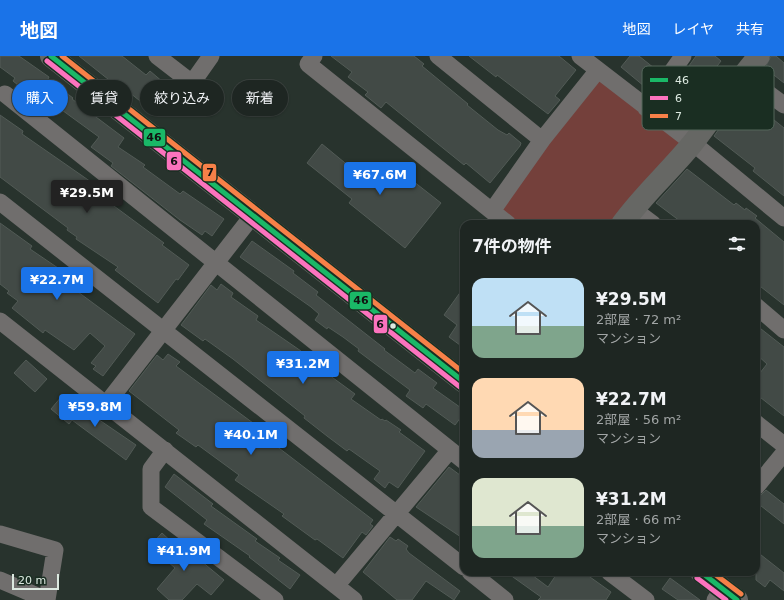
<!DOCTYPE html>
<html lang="ja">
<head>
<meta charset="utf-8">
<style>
  :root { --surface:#1e2622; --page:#2b322f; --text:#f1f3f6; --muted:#a1a5a5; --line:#3c4340; --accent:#1a73e8 }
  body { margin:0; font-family:"DejaVu Sans","Noto Sans JP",sans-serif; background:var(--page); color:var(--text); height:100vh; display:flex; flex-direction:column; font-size:15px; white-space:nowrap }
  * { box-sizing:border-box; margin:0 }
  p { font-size:13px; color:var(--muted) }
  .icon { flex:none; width:22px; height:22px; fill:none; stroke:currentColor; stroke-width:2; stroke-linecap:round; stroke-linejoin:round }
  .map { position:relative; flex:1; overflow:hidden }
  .sheet { position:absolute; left:460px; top:164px; width:300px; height:356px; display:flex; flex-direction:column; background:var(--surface); border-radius:12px; box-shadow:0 1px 3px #0004,0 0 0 1px var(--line) }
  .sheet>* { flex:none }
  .banner { position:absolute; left:12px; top:24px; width:380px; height:36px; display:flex; gap:8px }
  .scale { position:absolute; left:12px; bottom:10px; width:47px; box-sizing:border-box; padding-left:4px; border:2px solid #dce9e0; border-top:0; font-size:11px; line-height:14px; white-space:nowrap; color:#dce9e0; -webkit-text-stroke:3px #1a2e22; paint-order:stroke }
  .price { position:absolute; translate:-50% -34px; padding:0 9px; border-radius:4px; background:var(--accent); color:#fff; font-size:13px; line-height:26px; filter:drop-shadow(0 1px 2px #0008) }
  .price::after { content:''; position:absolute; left:50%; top:24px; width:12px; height:9px; margin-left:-6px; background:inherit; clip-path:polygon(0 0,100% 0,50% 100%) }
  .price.current { background:#222; color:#fff }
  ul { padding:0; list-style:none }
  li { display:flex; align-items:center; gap:12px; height:100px; padding:0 12px }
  li span { display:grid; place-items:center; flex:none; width:112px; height:80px; border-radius:12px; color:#555 }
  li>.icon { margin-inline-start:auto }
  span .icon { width:48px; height:48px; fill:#fffc; stroke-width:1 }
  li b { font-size:17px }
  h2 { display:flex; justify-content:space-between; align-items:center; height:48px; padding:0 12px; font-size:17px }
  .pill { padding:0 14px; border-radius:18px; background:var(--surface); box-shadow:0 1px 3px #0004,0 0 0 1px var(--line); font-size:14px; line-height:36px }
  .pill.current { background:var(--accent); color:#fff }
  header { display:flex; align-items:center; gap:24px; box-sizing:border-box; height:56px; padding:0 20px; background:var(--accent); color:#fff }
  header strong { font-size:19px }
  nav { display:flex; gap:22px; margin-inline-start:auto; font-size:14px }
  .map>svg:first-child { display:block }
  .green { fill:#74403b }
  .building { fill:#424a46; stroke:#525b56 }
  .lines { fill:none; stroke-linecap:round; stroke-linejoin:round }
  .street { stroke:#706e6d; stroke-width:17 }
  .secondary { stroke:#666764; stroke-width:22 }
  .bus-1-casing { stroke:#1a2e22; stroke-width:8 }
  .bus-2-casing { stroke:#1a2e22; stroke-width:8 }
  .bus-3-casing { stroke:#1a2e22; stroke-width:8 }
  .bus-1 { stroke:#1ab867; stroke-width:5 }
  .bus-2 { stroke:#fc73be; stroke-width:5 }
  .bus-3 { stroke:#f78048; stroke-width:5 }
  .bus-dot { fill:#dce9e0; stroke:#1a2e22; stroke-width:1.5 }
  .key { fill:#1a2e22; stroke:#54665b; stroke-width:1 }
  .key-label { font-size:11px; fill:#dce9e0 }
  .line-badge { stroke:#1a2e22; stroke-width:1.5 }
  .pale-badge-label { font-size:11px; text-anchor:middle; font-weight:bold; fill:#111 }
</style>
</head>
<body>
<header>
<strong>地図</strong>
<nav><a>地図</a><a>レイヤ</a><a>共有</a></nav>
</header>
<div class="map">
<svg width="784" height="544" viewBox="0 0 784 544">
  <rect width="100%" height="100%" fill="#28332d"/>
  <!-- green -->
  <path class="green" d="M 598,14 L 693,87 L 622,168 L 508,168 L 492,155 Z"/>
  <!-- building -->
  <path class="building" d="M 0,0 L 19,0 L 49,21 L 48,23 L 73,42 L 72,43 L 124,82 L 118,91 L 145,109 L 143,111 L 180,138 L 183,135 L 224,163 L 212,180 L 205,175 L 202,179 L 180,164 L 111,110 L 113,107 L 91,91 L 99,81 L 55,49 L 53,51 L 25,31 L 23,33 L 13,25 L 15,22 L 0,11 Z
    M 79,0 L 122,0 L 146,19 L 150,15 L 177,38 L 159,60 L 130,37 L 128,39 Z
    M 331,0 L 414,0 L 424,8 L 422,10 L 468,48 L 467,49 L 498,74 L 507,79 L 509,77 L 521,87 L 520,90 L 490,127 L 466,107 L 464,109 L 386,46 L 381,52 L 365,39 L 368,36 L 348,21 L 352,16 Z
    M 469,0 L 559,0 L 576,14 L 555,40 L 560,44 L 548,58 L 497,19 L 496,21 Z
    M 630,0 L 639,0 L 659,16 L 650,29 L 647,27 L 644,30 L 621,11 Z
    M 696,0 L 715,0 L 721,5 L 682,55 L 666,42 Z
    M 771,0 L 776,0 L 784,7 L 784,27 L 765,12 Z
    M 742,41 L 747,45 L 748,43 L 784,72 L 784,140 L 753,115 L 755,112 L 714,80 Z
    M 0,59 L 23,75 L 22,78 L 94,128 L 91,133 L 164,187 L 162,189 L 189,209 L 178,224 L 176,223 L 158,247 L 115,214 L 118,211 L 76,183 L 77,181 L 67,174 L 68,172 L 0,121 Z
    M 322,88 L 367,125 L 375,115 L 380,119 L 390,107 L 441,147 L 405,192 L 349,147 L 352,143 L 307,107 Z
    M 687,113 L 734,149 L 736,147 L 745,154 L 746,152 L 757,160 L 755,162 L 784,186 L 784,249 L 756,227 L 756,168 L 684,168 L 656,147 Z
    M 0,167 L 32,190 L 30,193 L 83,229 L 78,236 L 135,278 L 103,320 L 93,313 L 96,310 L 91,307 L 105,290 L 90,277 L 74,294 L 45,274 L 43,277 L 12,252 L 18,245 L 7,237 L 9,235 L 0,228 Z
    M 252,185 L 294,215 L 293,217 L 318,236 L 316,239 L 385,293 L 384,294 L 415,317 L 418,313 L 437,327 L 433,332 L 464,354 L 464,357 L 455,369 L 426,348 L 423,352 L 406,340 L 410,334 L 358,295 L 359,293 L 343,281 L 328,271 L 327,273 L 315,264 L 319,258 L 311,251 L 240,201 Z
    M 221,228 L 233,237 L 231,241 L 258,260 L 256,264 L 301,295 L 299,297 L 355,338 L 351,343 L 381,364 L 382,363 L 385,365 L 386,364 L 401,374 L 399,376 L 425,395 L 398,432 L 389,426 L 385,432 L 374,423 L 380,415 L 349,393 L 347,395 L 327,380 L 304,362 L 305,360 L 233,303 L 205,283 L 203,285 L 181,269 L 211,229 L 217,234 Z
    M 464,231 L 464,292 L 449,281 L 457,269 L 444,259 Z
    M 756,269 L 784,291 L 784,360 L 756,338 L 756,322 L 767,308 L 756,298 Z
    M 168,298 L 180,306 L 176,310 L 253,367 L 252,369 L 277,387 L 275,389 L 373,464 L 370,468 L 373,470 L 366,479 L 362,476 L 343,502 L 317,483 L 315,484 L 282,460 L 284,458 L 235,424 L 239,419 L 198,389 L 196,391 L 176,377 L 179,374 L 129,335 L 157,299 L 163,304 Z
    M 26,304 L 47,323 L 35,336 L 14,317 Z
    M 62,340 L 89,363 L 92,359 L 136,389 L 126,404 L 72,364 L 69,368 L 51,353 Z
    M 449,411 L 464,422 L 464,483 L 416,451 Z
    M 174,418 L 213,448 L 211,450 L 257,483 L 255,485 L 280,502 L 278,504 L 300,519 L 290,533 L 249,501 L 250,500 L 204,468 L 207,464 L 165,431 Z
    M 766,434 L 784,448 L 784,468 L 756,446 L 756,441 L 760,440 Z
    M 162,477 L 186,499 L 189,495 L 224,524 L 211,539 L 197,528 L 182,544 L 169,544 L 157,533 L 175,512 L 150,490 Z
    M 390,481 L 396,485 L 398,483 L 408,490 L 406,493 L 409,497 L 460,535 L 454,544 L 426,525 L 412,544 L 397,544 L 363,516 Z
    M 756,495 L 784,517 L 784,535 L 770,524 L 765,531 L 756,524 Z
    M 506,516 L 528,516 L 548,531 L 558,516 L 583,516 L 611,536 L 606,544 L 538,544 L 541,541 Z
    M 670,522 L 700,544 L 678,544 L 662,533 Z"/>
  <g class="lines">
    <!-- street -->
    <path class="street" d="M 157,0 L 192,27 L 211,0
      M 314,0 L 308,8 L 508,168
      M 438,0 L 542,84
      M 580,0 L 693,87 L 784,162
      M 743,19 L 784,49
      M 5,38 L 464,405
      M 646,52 L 683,0
      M 0,146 L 464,511
      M 633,153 L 653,168
      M 492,155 L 542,84 L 598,14
      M 756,250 L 784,274
      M 0,265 L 354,544
      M 107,347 L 253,159
      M 756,367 L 784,389
      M 165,394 L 151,413 L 151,451 L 275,544
      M 756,431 L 784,397
      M 0,478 L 55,494 L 47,544
      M 470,516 L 505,544
      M 609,516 L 646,544
      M 0,524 L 47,544
      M 336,530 L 450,394
      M 715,544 L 723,533"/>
    <!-- secondary -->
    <path class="secondary" d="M 51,0 L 464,326
      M 622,168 C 643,139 670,115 692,88 C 715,59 735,28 759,0
      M 701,516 L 737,544"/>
    <!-- bus-1 casing -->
    <g class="bus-1-casing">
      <path id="bus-1" d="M 51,0 L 464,326
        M 701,516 L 737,544"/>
    </g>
    <!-- bus-2 casing -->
    <g class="bus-2-casing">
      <path id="bus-2" d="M 47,5 L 460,331
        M 697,522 L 726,544"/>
    </g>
    <!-- bus-3 casing -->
    <g class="bus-3-casing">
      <path id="bus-3" d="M 62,0 L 464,317
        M 712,516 L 741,538"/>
    </g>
    <!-- bus-1 -->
    <use href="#bus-1" class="bus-1"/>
    <!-- bus-2 -->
    <use href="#bus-2" class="bus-2"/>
    <!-- bus-3 -->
    <use href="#bus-3" class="bus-3"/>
  </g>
  <!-- markers -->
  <circle class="bus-dot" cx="393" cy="270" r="3.5"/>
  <!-- legend -->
  <rect x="642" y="10" width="132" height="64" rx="6" class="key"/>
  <rect x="650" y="22" width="18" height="4" fill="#1ab867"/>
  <rect x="650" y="40" width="18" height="4" fill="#fc73be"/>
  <rect x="650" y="58" width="18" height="4" fill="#f78048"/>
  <g class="key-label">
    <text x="675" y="28">46</text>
    <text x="675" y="46">6</text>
    <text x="675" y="64">7</text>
  </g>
  <g class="line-badge">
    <rect x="143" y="72" width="23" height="19" rx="4" fill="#1ab867"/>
    <rect x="166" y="95" width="16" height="20" rx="4" fill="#fc73be"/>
    <rect x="202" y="107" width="15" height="19" rx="4" fill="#f78048"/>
    <rect x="349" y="235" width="23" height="19" rx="4" fill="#1ab867"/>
    <rect x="373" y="258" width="15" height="20" rx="4" fill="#fc73be"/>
  </g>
  <g class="pale-badge-label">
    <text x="154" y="85">46</text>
    <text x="174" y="109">6</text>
    <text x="210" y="120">7</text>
    <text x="361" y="248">46</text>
    <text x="380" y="272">6</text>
  </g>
</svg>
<div class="scale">20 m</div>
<b class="price" style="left:380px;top:140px">¥67.6M</b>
<b class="price current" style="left:87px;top:158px">¥29.5M</b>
<b class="price" style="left:57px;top:245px">¥22.7M</b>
<b class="price" style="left:303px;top:329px">¥31.2M</b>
<b class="price" style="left:95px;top:372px">¥59.8M</b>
<b class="price" style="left:251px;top:400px">¥40.1M</b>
<b class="price" style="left:184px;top:516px">¥41.9M</b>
<div class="banner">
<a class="pill current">購入</a>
<a class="pill">賃貸</a>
<a class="pill">絞り込み</a>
<a class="pill">新着</a>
</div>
<section class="sheet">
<h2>7件の物件<svg class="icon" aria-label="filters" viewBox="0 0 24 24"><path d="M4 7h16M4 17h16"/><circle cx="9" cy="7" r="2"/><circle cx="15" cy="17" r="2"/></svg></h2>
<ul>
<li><span style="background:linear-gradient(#bfe0f5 60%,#7fa58c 0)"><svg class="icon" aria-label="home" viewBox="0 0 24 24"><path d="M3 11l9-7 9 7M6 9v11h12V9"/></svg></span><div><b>¥29.5M</b><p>2部屋 · 72 m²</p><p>マンション</p></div></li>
<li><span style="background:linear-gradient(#ffd9b3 65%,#9aa5b1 0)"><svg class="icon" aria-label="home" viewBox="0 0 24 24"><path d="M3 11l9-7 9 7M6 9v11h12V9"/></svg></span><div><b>¥22.7M</b><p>2部屋 · 56 m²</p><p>マンション</p></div></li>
<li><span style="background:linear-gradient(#dfe7d0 60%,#7fa58c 0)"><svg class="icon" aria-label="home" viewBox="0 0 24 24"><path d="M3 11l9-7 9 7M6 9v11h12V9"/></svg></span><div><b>¥31.2M</b><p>2部屋 · 66 m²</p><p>マンション</p></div></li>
</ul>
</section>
</div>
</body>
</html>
